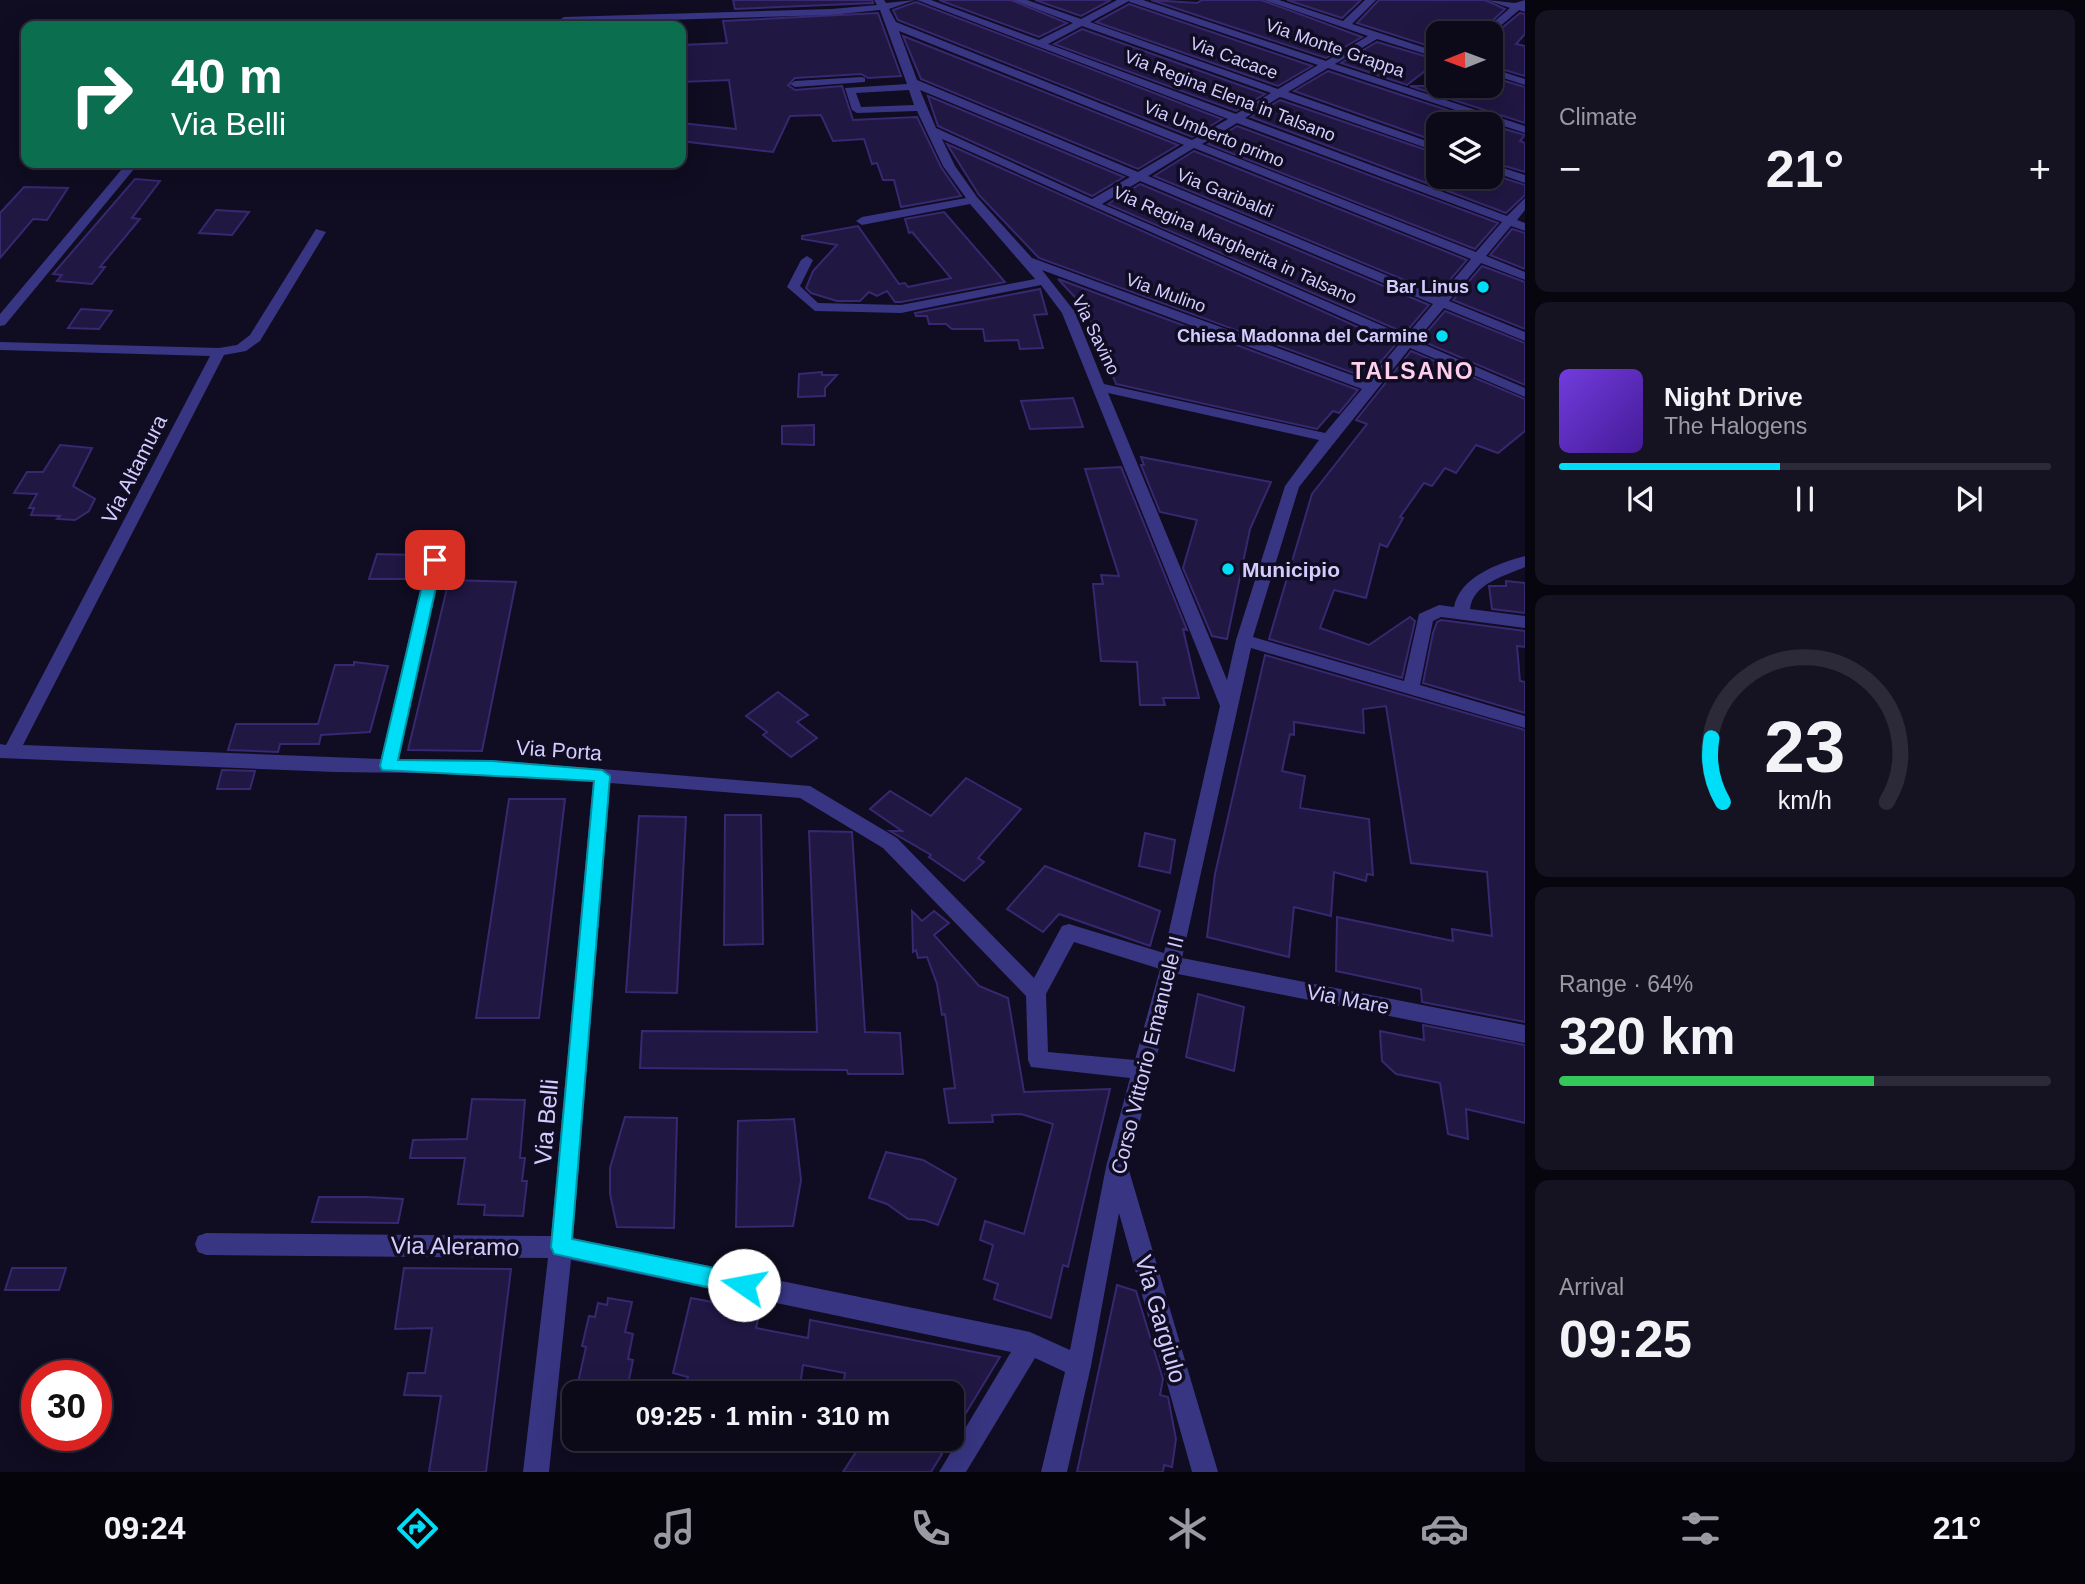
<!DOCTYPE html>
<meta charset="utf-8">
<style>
:root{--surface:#0c0919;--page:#151222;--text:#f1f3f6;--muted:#9a9aa2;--line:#2c2a38;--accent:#00ddf7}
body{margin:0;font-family:Helvetica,sans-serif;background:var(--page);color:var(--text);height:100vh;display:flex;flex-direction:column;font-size:26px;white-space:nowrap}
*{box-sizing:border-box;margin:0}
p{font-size:23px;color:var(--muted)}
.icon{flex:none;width:38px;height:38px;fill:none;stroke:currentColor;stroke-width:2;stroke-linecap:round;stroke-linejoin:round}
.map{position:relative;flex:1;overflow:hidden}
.panel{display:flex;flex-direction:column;gap:10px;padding:10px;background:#07050e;width:560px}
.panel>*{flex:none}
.banner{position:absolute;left:21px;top:21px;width:665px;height:147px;border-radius:14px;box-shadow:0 7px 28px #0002,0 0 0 2px var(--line);background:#0b6e4f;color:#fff;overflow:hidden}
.needle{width:46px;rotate:269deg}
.buttons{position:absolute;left:1426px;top:21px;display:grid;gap:14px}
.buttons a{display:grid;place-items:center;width:77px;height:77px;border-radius:14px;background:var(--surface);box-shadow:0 7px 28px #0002,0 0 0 2px var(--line);font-size:35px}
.speed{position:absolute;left:21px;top:1360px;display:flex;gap:14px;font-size:35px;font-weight:700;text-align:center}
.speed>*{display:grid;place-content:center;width:91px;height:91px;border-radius:50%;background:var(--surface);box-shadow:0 7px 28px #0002,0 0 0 2px var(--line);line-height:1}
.speed .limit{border:10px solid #d22;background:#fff;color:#111}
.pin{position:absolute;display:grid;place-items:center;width:60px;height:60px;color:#fff;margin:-30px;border-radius:14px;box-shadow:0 4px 10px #0006}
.me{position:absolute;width:77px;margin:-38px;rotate:282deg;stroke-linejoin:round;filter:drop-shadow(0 0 5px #0008)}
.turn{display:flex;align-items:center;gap:24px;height:147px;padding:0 35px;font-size:32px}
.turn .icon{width:91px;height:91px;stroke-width:2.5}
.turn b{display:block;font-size:49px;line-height:60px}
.big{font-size:52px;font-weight:700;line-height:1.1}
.panel .tile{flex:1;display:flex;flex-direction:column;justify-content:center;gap:10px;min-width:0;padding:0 24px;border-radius:14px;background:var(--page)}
.panel .dial{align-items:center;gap:0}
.dial svg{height:182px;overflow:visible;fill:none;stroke:var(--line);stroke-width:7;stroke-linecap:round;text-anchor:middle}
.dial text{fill:var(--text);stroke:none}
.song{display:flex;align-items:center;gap:21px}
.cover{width:84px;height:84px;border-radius:10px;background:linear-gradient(135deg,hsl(260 70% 55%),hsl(260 70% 35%))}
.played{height:7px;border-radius:4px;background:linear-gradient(90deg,var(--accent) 45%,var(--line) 45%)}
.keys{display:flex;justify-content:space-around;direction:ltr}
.heat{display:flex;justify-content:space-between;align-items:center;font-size:38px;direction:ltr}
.charge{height:10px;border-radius:5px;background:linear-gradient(90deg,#34c759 64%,var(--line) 0)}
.trip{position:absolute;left:562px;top:1381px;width:402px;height:70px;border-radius:14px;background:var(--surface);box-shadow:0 7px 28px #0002,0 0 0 2px var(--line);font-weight:700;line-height:70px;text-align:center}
.tabs{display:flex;height:112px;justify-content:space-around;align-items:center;background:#05040a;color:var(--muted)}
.tabs .icon{width:49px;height:49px}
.tabs .on{color:var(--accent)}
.tabs b{font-size:32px;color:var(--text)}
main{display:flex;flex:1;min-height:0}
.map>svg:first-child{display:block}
.building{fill:#201743;stroke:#372870;stroke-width:2}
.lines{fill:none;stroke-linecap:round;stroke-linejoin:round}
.minor{fill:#383582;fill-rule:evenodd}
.route{fill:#00ddf7;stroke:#0090a1;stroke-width:2}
.poi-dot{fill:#00ddf7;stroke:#100c21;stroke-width:2.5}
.labels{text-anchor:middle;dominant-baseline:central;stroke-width:7;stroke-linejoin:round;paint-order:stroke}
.far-street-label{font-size:18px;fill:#d2ccff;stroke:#100c21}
.far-poi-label{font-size:18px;font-weight:bold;fill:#d2ccff;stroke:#100c21;text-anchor:end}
.street-label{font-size:21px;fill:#d2ccff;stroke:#100c21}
.poi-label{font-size:21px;font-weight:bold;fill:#d2ccff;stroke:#100c21;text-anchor:start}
.far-district-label{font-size:23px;font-weight:bold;letter-spacing:2px;fill:#ffceed;stroke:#100c21}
.near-street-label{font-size:24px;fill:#d2ccff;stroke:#100c21}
</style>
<main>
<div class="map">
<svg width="1525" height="1472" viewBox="0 0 1525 1472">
<rect width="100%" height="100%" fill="#100c21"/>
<g class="building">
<polygon points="733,0 872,0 873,3 735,9"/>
<polygon points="939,0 1011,0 1067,23 1039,37"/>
<polygon points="1035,0 1111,0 1081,16"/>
<polygon points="1151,0 1197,3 1202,0 1261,0 1362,37 1326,58"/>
<polygon points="1287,0 1361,0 1342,18"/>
<polygon points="1379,0 1485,0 1505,9 1479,33 1438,33 1438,49 1357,23"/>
<polygon points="916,2 1222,119 1192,137 898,20 893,10"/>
<polygon points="1129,4 1312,66 1278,86 1096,22"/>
<polygon points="878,13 901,76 868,78 861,74 795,78 788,85 795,90 842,86 853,120 917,117 941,167 961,196 901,207 894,180 883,180 877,163 872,164 864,139 833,141 821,115 790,116 773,152 681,141 682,123 736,129 729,80 681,82 681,45 727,43 723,21"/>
<polygon points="1520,13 1525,14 1525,34 1516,44 1525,46 1525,76 1491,66 1491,37"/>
<polygon points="1082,29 1265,94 1236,111 1054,44"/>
<polygon points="903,36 1178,145 1138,169 921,79"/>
<polygon points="1377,42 1438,60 1438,61 1407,85 1341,63"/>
<polygon points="1328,71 1490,124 1438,124 1438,142 1294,91"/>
<polygon points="1491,77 1525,87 1525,123 1410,86 1491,86"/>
<polygon points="928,96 1124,177 1092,196 938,126"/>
<polygon points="1280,100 1438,154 1438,177 1491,177 1491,174 1525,185 1525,195 1506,213 1251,117"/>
<polygon points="1491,125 1525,135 1520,141 1525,143 1525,172 1491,162"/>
<polygon points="1237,126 1498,223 1475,249 1208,144"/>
<polygon points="947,144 1396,344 1367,378 1039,258 979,195"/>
<polygon points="1194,151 1467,260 1438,294 1154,176"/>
<polygon points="135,179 160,181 132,218 140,219 100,267 105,267 92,284 57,281 62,275 53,274"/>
<polygon points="1140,184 1429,305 1405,333 1108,204"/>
<polygon points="24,187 68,188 47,220 33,219 0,258 0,213"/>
<polygon points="216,210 249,212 232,235 199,233"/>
<polygon points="944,212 1005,282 901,302 895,302 887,291 877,296 869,292 860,301 837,301 811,293 806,288 813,271 837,245 802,239 802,236 858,226 899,284 905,283 908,287 951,278 912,232 909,233 905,219"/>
<polygon points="1512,229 1525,233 1525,269 1490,255"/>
<polygon points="1482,266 1525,282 1525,329 1453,300"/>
<polygon points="1058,279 1358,390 1339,413 1333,411 1317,429 1116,384 1086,309"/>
<polygon points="1040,289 1047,314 1034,315 1043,348 1020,349 1018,340 985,341 983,329 952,329 946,324 929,324 927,316 916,316 915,313"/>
<polygon points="81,309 112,311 99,329 68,328"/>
<polygon points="1445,311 1525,343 1525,385 1420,340"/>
<polygon points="1411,351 1525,399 1525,431 1498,453 1476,445 1456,473 1445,468 1432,486 1424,483 1400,517 1403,518 1387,547 1380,544 1366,598 1334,590 1320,628 1369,645 1410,617 1415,621 1402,678 1269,639 1312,494 1367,424 1356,420"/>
<polygon points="822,372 822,375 837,375 825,388 825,396 798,397 799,374"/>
<polygon points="1073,398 1083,427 1030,429 1021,401"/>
<polygon points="814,425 814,445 782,444 782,426"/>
<polygon points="60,445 92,448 73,486 95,499 89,511 75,520 57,519 60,516 31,515 34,508 29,508 37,494 14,493 27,472 43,472"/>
<polygon points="1141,457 1271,482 1250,529 1227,639 1212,636 1183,568 1197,520 1160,512 1141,465 1144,465"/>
<polygon points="1121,467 1187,630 1183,629 1199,698 1163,698 1165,705 1140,705 1137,662 1101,661 1093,584 1103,584 1101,575 1119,576 1085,469"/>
<polygon points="377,554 415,555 409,579 369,579"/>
<polygon points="449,580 516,582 482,751 408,750"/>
<polygon points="1506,581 1525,583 1525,613 1492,609 1489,586 1506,586"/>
<polygon points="1441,620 1525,631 1525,647 1517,646 1520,681 1525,682 1525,713 1423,683 1433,633 1437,622"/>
<polygon points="1265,655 1525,730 1525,1022 1422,1002 1421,989 1336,971 1337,917 1453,941 1452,929 1492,936 1487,872 1411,863 1386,706 1363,709 1364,733 1294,722 1294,735 1290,734 1282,771 1305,776 1300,808 1369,819 1373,875 1367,874 1366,881 1334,872 1331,916 1294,907 1289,957 1207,937 1215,874"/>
<polygon points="354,662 388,666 370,732 321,735 319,744 280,744 278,752 228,750 236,724 318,724 335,665 354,665"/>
<polygon points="778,692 808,715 797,722 817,738 791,757 763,735 767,732 746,716"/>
<polygon points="222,770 255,771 250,789 217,789"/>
<polygon points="966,778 1021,809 978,858 984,862 964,881 929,857 931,855 890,831 902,831 870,809 890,791 931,816"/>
<polygon points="509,799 565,799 539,1018 476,1018"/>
<polygon points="725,815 761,815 763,944 724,945"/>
<polygon points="639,816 686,817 677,993 626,992"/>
<polygon points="809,831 852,832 865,1032 900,1033 903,1074 848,1074 847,1070 640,1068 642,1031 817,1032"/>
<polygon points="1145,833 1175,840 1170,873 1139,866"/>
<polygon points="1045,866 1160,911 1150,946 1059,914 1043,932 1007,909"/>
<polygon points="912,911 922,921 934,911 949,923 934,935 979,986 1008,998 1024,1092 1110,1089 1068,1267 1063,1265 1051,1318 994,1299 998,1284 984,1279 993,1245 980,1240 985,1221 1024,1234 1053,1124 1021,1114 992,1115 993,1122 949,1123 944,1089 955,1088 945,1014 942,1015 937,984 927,957 918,958 916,950 913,952"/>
<polygon points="1198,994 1244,1007 1234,1071 1186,1057"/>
<polygon points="1423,1025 1525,1045 1525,1123 1466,1109 1468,1139 1448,1134 1440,1083 1396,1074 1382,1061 1380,1031 1424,1040"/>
<polygon points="472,1099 525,1100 520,1158 525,1158 522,1181 527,1181 523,1216 484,1215 485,1205 458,1204 465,1158 410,1158 413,1140 467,1139"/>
<polygon points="625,1117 677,1118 674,1228 617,1227 610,1194 610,1168"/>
<polygon points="794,1119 801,1180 793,1226 736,1227 738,1121"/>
<polygon points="886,1152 923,1160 956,1179 938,1225 924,1220 908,1219 887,1204 869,1198"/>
<polygon points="319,1197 367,1197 403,1199 398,1223 312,1222"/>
<polygon points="12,1268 66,1268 59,1290 5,1290"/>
<polygon points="404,1268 511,1269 486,1472 429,1472 441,1396 404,1395 408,1373 425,1373 432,1328 395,1329"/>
<polygon points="1117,1285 1136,1291 1163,1379 1160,1395 1168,1397 1176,1439 1172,1467 1164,1465 1163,1472 1077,1472"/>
<polygon points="608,1298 632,1302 625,1332 633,1334 628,1359 633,1360 628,1385 620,1384 618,1393 582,1393 583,1388 577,1387 586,1347 582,1346 589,1316 595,1317 598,1303 607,1305"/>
<polygon points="691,1298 760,1311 756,1328 808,1338 810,1320 1000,1357 952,1436 952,1393 842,1393 845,1373 803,1365 799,1393 684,1393 688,1377 673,1373"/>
<polygon points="865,1438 921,1438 942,1454 931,1472 843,1472"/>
</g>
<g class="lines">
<g class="minor">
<path d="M874,0H884L886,3L915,0L889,9L896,22L1192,140L1228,119L917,0H931L1039,40L1073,23L1013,0H1027L1081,19L1117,0H1143L1326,61L1368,36L1264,0H1279L1343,21L1365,0H1376L1352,24L1438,52V58L1377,39L1335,64L1525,126V133L1328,68L1288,92L1438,145V152L1280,97L1245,118L1507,216L1525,198V210L1517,220L1525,223V231L1511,226L1486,256L1525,272V280L1481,263L1449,301L1525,332V341L1444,308L1416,341L1525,388V397L1410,348L1299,487L1253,637L1404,681L1419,614L1439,605L1454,607C1460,577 1498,563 1525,556V567C1505,576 1473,583 1470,609L1525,616V628L1441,617L1433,621L1420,685L1525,716V728L1251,648L1182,958L1525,1025V1043L1178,974L1128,1167L1218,1472H1192L1119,1213L1091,1366L1067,1472H1041L1065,1372L1035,1358L966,1472H939L1011,1352L571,1260L549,1472H523L548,1258L206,1255L198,1252L195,1244L198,1236L206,1233L551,1236L593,782L492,774L334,772L0,758V744L6,745L210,356L0,350V342L219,348L237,345L250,335L316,229L326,232L260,341L246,351L224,355L23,745L381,759L427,560L435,555L443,560L398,759L492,760L810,786L897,838L1034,978L1062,926L1069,924L1164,953L1220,706L1062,313L1041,285L901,313L815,311L787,287L801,260L807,256L813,260L800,286L818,303L901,305L1035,279L970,204L862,225L856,221L862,217L966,198L943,166L917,111L857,113L852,110L845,88L907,84L880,10L831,15L564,23L559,20L564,17L831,9L877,5ZM1129,1L1130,2L1318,65L1278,89L1090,22ZM1082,26L1271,93L1236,114L1048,44ZM899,31L1184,145L1138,172L917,80ZM909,90L914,105L861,107L856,93ZM920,90L1130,177L1092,199L936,128ZM1237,123L1502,222L1476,252L1202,144ZM942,139L1400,343L1368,381L1032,258L977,197L955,166ZM1194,148L1471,259L1439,297L1148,176ZM1140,181L1433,304L1406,336L1102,204ZM1042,270L1362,389L1325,433L1104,384L1075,312ZM1108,393L1319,440L1285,486L1236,640L1227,680ZM610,783L800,798L883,848L1026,996L1028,1060L1031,1067L1130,1078L1106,1167L1070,1350L1030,1332L573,1238ZM1074,942L1160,969L1135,1060L1048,1052L1046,994Z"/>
<polygon points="1487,0 1515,3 1525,0 1525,12 1519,10 1491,34 1481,33 1510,8"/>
<polygon points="1491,68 1525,79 1525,85 1491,74"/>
<polygon points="861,77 865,78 865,82 795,87 790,84 795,81"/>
<polygon points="127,163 139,163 5,325 0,326 0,314"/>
<polygon points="1491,164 1525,175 1525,183 1491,171"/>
</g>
</g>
<polygon class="route" points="435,556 442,560 398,760 492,761 602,770 610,776 572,1239 744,1274 751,1277 754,1285 751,1292 744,1295 554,1254 551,1247 594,781 382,770 380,766 428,560"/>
<g class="poi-dot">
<circle cx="1483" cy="287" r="7"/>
<circle cx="1442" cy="336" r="7"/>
<circle cx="1228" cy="569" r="7"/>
</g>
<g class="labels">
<g class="far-street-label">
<text transform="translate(1335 48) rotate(19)">Via Monte Grappa</text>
<text transform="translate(1234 58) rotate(20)">Via Cacace</text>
<text transform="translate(1230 96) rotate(21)">Via Regina Elena in Talsano</text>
<text transform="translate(1214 134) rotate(22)">Via Umberto primo</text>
<text transform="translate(1225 193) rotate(22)">Via Garibaldi</text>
<text transform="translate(1235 245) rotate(24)">Via Regina Margherita in Talsano</text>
<text transform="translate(1166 293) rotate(20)">Via Mulino</text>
<text transform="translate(1096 335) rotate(64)">Via Savino</text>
</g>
<g class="far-poi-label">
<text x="1469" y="287">Bar Linus</text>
<text x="1428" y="336">Chiesa Madonna del Carmine</text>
</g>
<g class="street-label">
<text transform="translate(134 469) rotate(-63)">Via Altamura</text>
<text transform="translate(559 750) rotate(4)">Via Porta</text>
<text transform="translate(1348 999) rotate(11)">Via Mare</text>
<text transform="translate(1147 1055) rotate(-76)">Corso Vittorio Emanuele II</text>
</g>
<g class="poi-label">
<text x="1242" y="569">Municipio</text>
</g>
<g class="far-district-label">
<text x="1413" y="371">TALSANO</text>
</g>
<g class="near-street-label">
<text transform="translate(546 1122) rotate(-85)">Via Belli</text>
<text transform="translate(455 1246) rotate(1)">Via Aleramo</text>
<text transform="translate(1161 1319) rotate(74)">Via Gargiulo</text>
</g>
</g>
</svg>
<div class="buttons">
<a><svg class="needle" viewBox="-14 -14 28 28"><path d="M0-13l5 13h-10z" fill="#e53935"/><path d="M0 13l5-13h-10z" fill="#9a9aa2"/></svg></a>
<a><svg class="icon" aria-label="layers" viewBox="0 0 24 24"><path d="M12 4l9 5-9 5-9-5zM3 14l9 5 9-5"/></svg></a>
</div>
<div class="speed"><div class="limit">30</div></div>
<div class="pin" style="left:435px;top:560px;background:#d93025"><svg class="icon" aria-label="arrive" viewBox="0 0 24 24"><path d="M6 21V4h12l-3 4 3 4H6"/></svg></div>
<svg class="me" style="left:744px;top:1285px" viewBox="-20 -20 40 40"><circle r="19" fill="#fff"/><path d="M0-13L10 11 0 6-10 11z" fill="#00ddf7"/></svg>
<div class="trip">09:25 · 1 min · 310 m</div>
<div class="banner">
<div class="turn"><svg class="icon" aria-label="right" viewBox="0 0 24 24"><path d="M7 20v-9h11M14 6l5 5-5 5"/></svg><div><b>40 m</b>Via Belli</div></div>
</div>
</div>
<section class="panel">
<div class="tile"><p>Climate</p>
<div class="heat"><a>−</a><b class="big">21°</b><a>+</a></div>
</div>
<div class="tile">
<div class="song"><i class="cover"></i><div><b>Night Drive</b><p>The Halogens</p></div></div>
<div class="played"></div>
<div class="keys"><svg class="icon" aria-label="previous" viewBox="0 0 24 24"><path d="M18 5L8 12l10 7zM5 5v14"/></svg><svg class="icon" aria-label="pause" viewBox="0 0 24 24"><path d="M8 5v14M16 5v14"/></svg><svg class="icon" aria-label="next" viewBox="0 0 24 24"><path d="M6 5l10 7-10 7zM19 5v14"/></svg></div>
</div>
<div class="tile dial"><svg viewBox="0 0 100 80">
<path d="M14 69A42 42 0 1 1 86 69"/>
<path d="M14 69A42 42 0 0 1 9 41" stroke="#00ddf7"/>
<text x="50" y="56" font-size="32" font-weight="700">23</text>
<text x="50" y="72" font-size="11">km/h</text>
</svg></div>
<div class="tile"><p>Range · 64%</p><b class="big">320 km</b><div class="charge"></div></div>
<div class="tile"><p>Arrival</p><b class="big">09:25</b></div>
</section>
</main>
<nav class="tabs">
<b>09:24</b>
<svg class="icon on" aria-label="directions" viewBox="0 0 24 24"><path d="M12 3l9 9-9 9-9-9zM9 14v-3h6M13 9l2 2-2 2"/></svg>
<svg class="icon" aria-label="music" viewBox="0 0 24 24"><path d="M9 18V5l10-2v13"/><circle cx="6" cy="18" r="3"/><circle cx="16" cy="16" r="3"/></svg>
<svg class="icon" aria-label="phone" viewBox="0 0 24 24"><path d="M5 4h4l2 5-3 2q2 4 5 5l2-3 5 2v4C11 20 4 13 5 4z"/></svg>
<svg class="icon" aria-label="climate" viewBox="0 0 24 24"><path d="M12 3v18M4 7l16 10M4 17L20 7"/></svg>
<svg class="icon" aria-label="car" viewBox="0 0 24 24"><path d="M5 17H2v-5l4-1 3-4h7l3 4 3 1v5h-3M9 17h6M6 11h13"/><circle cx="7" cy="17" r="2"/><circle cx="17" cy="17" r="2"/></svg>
<svg class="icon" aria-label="filters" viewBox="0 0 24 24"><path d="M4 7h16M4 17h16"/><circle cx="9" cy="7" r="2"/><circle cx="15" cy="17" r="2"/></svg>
<b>21°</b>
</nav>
